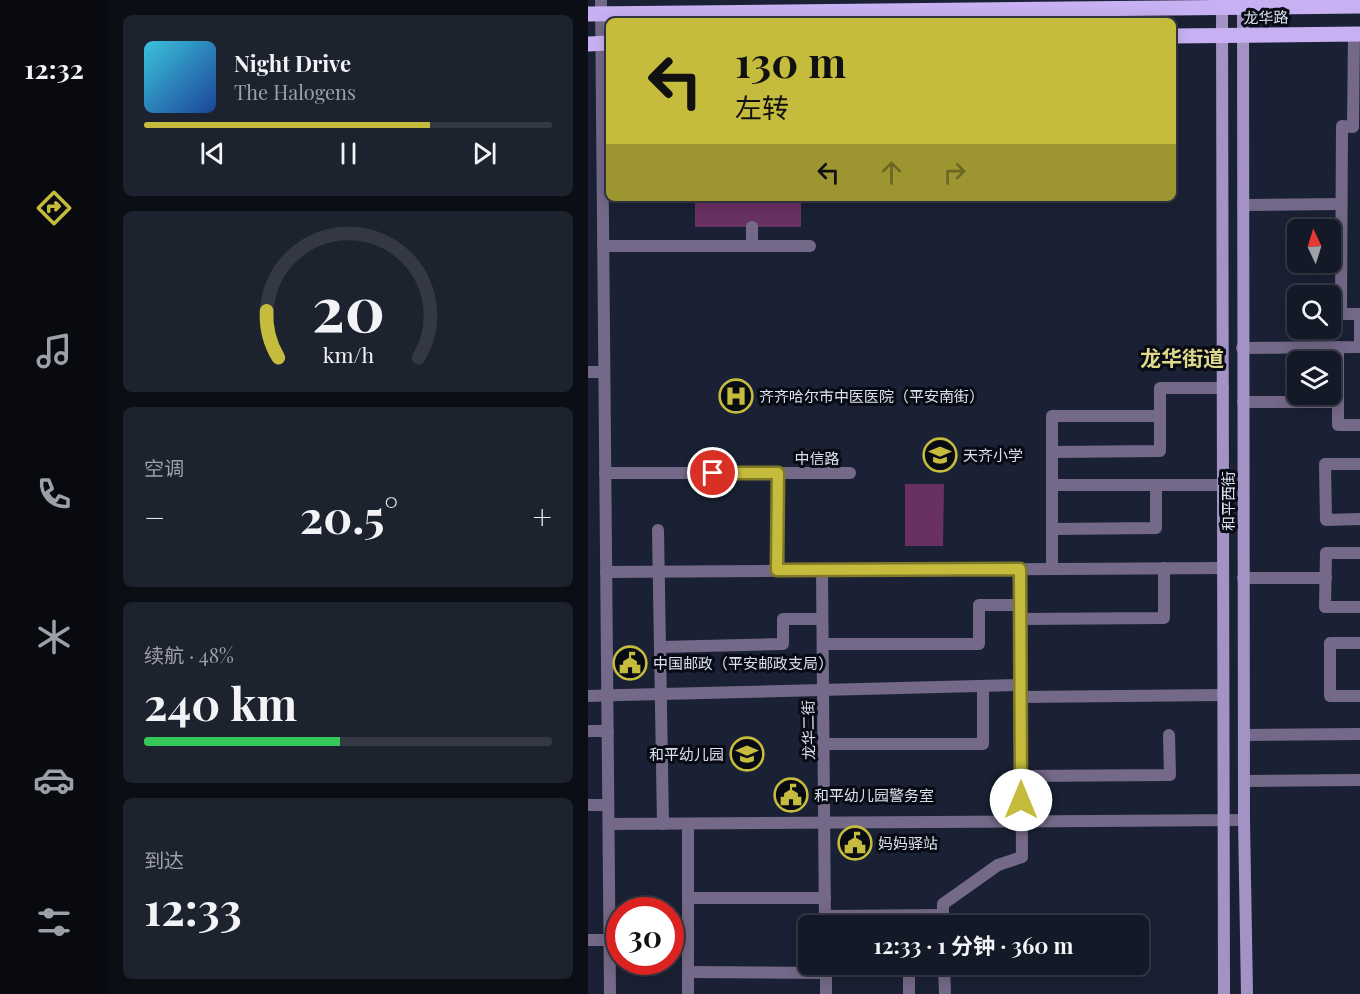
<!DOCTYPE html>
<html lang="zh">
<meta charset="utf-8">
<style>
:root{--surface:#141927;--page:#1d222f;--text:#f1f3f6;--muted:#9da0a7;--line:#333844;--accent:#c5bc3d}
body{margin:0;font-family:"Playfair Display","Noto Sans SC",serif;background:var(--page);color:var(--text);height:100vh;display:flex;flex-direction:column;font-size:22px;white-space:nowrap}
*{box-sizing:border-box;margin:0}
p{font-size:20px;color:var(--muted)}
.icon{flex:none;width:33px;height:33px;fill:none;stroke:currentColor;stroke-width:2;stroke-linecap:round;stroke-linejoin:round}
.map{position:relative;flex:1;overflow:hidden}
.details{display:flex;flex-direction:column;gap:15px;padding:15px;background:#0b0e15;width:480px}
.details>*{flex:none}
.top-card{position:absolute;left:18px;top:18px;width:570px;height:183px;border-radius:9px;box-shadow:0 3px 15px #0003,0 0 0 2px var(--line);background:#c5bc3d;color:#111;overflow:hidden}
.needle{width:39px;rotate:356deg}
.tools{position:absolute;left:699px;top:219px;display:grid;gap:12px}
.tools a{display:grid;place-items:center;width:54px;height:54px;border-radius:9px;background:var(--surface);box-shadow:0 3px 15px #0003,0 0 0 2px var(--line);font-size:30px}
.speed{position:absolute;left:18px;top:897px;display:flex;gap:12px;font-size:30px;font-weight:700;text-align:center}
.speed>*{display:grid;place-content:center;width:78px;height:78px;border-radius:50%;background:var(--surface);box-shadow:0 3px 15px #0003,0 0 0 2px var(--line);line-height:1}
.speed .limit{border:9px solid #d22;background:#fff;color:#111}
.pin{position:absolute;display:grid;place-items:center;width:51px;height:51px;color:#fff;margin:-26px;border:3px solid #fff;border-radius:50%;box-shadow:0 2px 6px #0007}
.me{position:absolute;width:66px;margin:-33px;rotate:0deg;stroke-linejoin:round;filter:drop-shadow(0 0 4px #0008)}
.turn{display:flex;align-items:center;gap:21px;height:126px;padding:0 30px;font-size:27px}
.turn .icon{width:78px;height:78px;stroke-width:2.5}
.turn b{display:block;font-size:42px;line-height:51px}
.lanes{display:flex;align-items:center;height:57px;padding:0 30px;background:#0003;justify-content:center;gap:30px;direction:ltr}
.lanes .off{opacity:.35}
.big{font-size:45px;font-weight:700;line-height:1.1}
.details .tile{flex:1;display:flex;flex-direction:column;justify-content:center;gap:9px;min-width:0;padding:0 21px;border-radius:9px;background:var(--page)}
.details .dial{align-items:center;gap:0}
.dial svg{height:156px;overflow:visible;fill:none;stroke:var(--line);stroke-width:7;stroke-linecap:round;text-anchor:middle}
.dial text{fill:var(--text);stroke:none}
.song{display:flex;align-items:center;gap:18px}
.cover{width:72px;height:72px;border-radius:9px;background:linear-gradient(135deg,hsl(190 70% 55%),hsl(220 70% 35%))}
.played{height:6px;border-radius:3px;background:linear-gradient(90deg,var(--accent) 70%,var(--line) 70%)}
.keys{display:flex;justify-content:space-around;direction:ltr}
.heat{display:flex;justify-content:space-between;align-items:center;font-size:33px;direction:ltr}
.charge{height:9px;border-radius:4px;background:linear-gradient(90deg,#34c759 48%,var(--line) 0)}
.trip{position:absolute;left:210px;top:915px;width:351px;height:60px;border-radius:9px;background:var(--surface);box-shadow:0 3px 15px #0003,0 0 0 2px var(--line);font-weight:700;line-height:60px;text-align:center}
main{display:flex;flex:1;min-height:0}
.dock{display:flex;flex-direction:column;width:108px;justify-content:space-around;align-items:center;background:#080a10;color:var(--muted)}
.dock .icon{width:42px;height:42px}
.dock .selected{color:var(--accent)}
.dock b{font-size:27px;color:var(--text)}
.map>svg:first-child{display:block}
.green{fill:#693062}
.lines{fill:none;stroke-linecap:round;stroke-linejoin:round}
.minor{stroke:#746988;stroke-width:12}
.tertiary{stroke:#746988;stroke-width:12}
.secondary{stroke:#a392c4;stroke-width:12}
.primary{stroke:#c8b1f2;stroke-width:15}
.route-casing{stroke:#807a28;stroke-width:15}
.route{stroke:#c5bc3d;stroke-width:10}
.labels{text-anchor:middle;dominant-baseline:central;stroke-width:6;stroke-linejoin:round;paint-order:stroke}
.street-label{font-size:15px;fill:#dbe0ed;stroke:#080b13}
.poi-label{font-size:15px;fill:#dbe0ed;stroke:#080b13;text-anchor:start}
.district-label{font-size:21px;font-weight:bold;fill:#dfda8b;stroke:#080b13}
</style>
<main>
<nav class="dock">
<b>12:32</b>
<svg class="icon selected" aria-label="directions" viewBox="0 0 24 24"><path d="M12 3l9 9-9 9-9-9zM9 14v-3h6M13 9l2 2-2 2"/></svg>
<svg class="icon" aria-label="music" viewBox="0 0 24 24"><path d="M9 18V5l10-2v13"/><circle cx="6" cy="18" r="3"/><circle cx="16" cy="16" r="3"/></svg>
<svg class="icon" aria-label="phone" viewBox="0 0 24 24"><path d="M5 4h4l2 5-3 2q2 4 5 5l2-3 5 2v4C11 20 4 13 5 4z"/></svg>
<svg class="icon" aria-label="climate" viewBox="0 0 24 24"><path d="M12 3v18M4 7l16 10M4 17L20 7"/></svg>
<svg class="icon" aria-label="car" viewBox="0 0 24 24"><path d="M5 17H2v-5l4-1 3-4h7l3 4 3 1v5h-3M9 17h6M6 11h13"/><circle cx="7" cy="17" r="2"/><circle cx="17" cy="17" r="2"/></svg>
<svg class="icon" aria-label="filters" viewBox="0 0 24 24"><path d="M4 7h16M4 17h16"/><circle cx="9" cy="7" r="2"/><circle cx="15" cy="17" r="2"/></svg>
</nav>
<section class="details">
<div class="tile">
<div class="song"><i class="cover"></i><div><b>Night Drive</b><p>The Halogens</p></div></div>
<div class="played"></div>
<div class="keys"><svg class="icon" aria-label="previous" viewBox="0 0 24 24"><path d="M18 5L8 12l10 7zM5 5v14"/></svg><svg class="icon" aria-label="pause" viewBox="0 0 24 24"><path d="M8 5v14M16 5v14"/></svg><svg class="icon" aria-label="next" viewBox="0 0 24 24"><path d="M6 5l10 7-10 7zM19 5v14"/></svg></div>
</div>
<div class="tile dial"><svg viewBox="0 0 100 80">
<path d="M14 69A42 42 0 1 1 86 69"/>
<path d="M14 69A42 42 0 0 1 8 45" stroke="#c5bc3d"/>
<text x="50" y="56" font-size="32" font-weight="700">20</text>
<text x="50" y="72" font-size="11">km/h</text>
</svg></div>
<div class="tile"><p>空调</p>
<div class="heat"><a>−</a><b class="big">20.5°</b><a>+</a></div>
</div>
<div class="tile"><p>续航 · 48%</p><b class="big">240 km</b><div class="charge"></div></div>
<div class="tile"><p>到达</p><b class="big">12:33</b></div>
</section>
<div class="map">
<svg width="772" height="994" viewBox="0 0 772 994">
<rect width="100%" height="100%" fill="#1a2134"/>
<g class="green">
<rect x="107" y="198" width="106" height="29"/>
<polygon points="317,484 356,484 355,546 317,546"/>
</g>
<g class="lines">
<g class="minor">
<polyline points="655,205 753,204"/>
<polyline points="164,227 164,246"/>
<polyline points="15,246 222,246"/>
<polyline points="750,347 750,402"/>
<polyline points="654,348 772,347 772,314 753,314 754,126 765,127 766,34"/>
<polyline points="0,372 16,372"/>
<polyline points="655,402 750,402 750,425 772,425"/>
<polyline points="464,452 572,451 572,416"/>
<polyline points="772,464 737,464 738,520 772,519"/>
<polyline points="17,473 262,473"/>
<polyline points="464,485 464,416 572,416 572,388 635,388"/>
<polyline points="464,529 568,528 568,485"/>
<polyline points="70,530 75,824"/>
<polyline points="772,553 738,553 737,607 772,607"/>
<polyline points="464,569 464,485 635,485"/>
<polyline points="189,570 190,473"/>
<polyline points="234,570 237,926"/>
<polyline points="18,572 635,568"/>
<polyline points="655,578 738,578"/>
<polyline points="432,619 576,618 576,568"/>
<polyline points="772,643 742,643 742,696 772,696"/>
<polyline points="235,644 391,644 391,605 432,605"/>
<polyline points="72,647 195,644 195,619 234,619"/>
<polyline points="33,695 432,685"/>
<polyline points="432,697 635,695"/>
<polyline points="0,731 20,731"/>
<polyline points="656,735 772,734"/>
<polyline points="236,744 395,744 395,686"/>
<polyline points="433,776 582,775 581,735"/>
<polyline points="656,781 772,780"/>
<polyline points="0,805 20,805"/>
<polyline points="21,824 656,820"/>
<polyline points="100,898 237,898"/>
<polyline points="237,916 355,915"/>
<polyline points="355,926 355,904 410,865 434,857 432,569"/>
<polyline points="0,940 22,940"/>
<polyline points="356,964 357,994"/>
<polyline points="238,966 238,994"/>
<polyline points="100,972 238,973"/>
<polyline points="100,994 100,824"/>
<polyline points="321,994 321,970 356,970"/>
</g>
<g class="tertiary">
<polyline points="13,0 22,994"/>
<polyline points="0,696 33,695"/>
</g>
<g class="secondary">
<polyline points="634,7 636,994"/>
<polyline points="655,7 656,820 659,994"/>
</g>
<g class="primary">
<polyline points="0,14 772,6"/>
<polyline points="585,36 772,34"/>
<polyline points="0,44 21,43"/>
</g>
</g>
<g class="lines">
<g class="route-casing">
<polyline id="route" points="125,473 190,473 189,570 432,569 433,800"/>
</g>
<use href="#route" class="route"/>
</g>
<defs>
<g id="hospital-ring" transform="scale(1.725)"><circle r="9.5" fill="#080b13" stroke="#c5bc3d" stroke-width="1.5"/><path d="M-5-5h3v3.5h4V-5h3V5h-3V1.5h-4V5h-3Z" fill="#c5bc3d"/></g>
<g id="school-ring" transform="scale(1.725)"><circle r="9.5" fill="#080b13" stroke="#c5bc3d" stroke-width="1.5"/><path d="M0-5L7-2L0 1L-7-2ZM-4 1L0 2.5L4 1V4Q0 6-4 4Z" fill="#c5bc3d"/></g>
<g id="civic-ring" transform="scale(1.725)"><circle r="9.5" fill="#080b13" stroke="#c5bc3d" stroke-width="1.5"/><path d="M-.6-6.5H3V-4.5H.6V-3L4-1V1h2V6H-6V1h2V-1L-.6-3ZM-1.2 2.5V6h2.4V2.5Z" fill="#c5bc3d"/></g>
</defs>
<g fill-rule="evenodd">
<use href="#hospital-ring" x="148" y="396"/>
<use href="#school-ring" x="352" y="455"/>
<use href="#civic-ring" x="42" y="663"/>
<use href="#school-ring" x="159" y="754"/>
<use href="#civic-ring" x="203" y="795"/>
<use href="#civic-ring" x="267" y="843"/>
</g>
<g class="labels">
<g class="street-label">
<text transform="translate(678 17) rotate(-1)">龙华路</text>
<text x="229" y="458">中信路</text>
<text transform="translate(640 501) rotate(-90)">和平西街</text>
<text transform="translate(220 730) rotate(-91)">龙华二街</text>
</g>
<g class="poi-label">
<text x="171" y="396">齐齐哈尔市中医医院（平安南街）</text>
<text x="375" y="455">天齐小学</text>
<text x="65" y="663">中国邮政（平安邮政支局）</text>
<text x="136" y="754" text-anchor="end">和平幼儿园</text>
<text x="226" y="795">和平幼儿园警务室</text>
<text x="290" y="843">妈妈驿站</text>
</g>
<g class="district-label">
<text x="594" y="357">龙华街道</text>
</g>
</g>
</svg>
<div class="tools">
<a><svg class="needle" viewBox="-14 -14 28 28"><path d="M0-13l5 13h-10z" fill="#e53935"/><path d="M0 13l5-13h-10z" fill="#9da0a7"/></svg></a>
<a><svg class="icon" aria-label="search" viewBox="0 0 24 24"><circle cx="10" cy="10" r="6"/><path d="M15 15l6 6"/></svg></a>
<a><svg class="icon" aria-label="layers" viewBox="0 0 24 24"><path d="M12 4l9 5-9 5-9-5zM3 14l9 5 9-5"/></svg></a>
</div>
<div class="speed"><div class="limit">30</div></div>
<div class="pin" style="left:125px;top:473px;background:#d93025"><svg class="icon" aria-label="arrive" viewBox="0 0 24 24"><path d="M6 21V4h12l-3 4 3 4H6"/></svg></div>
<svg class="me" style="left:433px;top:800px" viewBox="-20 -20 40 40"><circle r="19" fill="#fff"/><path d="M0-13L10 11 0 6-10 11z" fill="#c5bc3d"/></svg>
<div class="trip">12:33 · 1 分钟 · 360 m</div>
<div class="top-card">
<div class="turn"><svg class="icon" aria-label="left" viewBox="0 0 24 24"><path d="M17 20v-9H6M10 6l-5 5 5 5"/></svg><div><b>130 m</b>左转</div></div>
<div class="lanes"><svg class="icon" aria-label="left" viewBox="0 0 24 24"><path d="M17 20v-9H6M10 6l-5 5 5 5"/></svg><svg class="icon off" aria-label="ahead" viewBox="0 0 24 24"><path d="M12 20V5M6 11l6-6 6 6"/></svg><svg class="icon off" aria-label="right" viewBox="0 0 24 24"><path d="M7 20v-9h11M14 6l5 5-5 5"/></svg></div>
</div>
</div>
</main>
